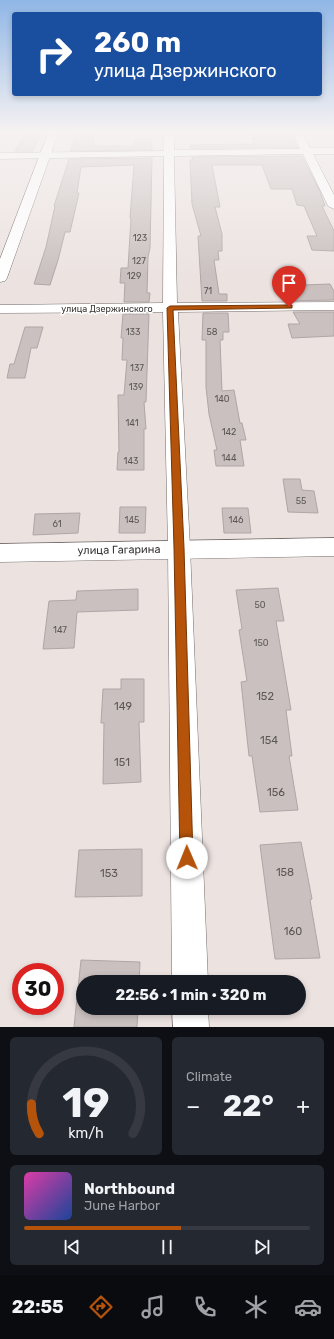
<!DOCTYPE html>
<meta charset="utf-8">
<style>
:root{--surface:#171b24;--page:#242831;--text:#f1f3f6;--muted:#9ea1a6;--line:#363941;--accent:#b45309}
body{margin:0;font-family:Rubik,sans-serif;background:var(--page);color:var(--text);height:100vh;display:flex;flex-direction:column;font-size:15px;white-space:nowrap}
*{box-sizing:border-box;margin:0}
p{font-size:13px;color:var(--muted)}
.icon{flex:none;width:22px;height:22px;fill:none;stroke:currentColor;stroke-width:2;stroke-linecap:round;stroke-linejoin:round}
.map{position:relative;height:1027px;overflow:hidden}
.drawer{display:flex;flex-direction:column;gap:10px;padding:10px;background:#0d0f14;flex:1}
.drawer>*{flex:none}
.top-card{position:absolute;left:12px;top:12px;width:310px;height:84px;border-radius:4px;box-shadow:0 2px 6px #0003;background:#1a4fa0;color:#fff;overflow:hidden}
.speed{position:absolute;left:12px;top:963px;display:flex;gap:8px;font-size:20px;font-weight:700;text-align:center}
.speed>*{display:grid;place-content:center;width:52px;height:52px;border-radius:50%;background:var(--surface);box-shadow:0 2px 6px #0003;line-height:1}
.speed .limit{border:6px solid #d22;background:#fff;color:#111}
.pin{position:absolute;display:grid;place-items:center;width:34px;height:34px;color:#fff;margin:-41px -17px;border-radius:50% 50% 50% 0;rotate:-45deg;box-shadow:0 0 4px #0007}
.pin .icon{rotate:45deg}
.me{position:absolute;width:44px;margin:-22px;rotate:359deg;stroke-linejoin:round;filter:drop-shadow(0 0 3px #0008)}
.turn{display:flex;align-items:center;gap:14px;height:84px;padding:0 16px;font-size:18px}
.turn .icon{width:52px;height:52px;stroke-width:2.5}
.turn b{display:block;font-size:28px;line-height:34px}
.big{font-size:30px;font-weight:700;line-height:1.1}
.drawer .card{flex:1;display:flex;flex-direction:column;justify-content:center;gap:6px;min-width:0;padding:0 14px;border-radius:6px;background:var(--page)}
.drawer .dial{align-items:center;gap:0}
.dial svg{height:104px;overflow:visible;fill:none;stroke:var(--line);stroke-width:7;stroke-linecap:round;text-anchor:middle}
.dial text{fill:var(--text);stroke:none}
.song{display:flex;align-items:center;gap:12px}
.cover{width:48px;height:48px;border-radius:6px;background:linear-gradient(135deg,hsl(320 70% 55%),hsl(220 70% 35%))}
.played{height:4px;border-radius:2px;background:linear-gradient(90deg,var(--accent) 55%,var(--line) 55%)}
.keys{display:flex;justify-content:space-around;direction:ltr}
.heat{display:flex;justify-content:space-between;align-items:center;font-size:22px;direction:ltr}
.drawer .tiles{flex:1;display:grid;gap:10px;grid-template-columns:1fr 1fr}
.card:last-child{grid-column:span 2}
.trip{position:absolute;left:76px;top:975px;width:230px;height:40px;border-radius:20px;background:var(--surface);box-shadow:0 2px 6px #0003;font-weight:700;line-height:40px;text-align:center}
.menu{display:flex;height:64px;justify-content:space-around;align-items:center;background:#090b0e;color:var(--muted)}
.menu .icon{width:28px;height:28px}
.menu .selected{color:var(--accent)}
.menu b{font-size:18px;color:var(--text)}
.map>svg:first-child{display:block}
.building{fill:#c9c0bf;stroke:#afa6a5}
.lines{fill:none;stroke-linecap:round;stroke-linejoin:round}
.minor-casing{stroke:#736b6a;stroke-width:1}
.secondary-casing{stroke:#736b6a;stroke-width:1}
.minor{fill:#fff;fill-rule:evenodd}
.secondary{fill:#fff;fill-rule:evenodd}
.route{fill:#b45309;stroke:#753606}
.labels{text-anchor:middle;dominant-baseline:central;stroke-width:3;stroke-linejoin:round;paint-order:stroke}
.number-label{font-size:9px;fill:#5c5756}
.far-street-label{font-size:9px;fill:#373433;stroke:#fff}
.street-label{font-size:11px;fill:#373433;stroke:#fff}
.near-number-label{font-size:11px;fill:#5c5756}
</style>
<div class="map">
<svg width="334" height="1027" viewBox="0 0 334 1027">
<rect width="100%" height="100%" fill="#ece3e1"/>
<g class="building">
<polygon points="76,131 95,131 93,146 135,146 135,138 151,138 152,150 71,151"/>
<polygon points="250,131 290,131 298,148 191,148 190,145 254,144"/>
<polygon points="24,135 40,135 33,151 15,151"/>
<polygon points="302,156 320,192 325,206 322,206 334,231 334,251 312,250 307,236 317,236 304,206 297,205 292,189 271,189 262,165 212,165 220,207 215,207 222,234 222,251 218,251 219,260 214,260 219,294 227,294 227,301 202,301 198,236 201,236 192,204 190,160 193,160 192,157"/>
<polygon points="152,158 150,248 148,257 147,293 150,293 149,302 124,302 125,283 120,283 121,268 128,268 131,218 130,218 134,165 81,167 77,193 79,193 70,232 65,232 58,260 50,285 34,284 46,247 55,206 54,206 69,159"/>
<polygon points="330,284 334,291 334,300 286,301 279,289 304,287 303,285"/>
<polygon points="293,312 334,312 334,336 292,338 288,324 300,324"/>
<polygon points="203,313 228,313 229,332 223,332 223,340 220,340 222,391 234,390 240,423 242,423 246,440 240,440 244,466 216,466 214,450 217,450 209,414 206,387 206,340 202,340"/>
<polygon points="123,314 149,314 146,402 144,402 146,429 144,429 144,470 117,470 118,452 119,452 118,395 124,395 127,360 122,360 123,338 121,338"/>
<polygon points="25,327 43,327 37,348 31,348 25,378 7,378 10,364 14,364"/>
<polygon points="283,479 300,479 302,490 314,491 318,513 288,512"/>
<polygon points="120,507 146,507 145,533 119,533"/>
<polygon points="222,508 248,508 251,533 224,533"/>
<polygon points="80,513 78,533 33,535 35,514"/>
<polygon points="278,588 284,621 276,621 291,710 286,710 292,756 289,756 298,810 260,812 252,756 249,756 241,682 247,681 239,630 242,629 236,590"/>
<polygon points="138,589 138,610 77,612 74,648 43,649 49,601 76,600 77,591"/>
<polygon points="121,679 144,679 144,722 139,722 141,782 103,784 104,723 101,723 103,689 121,689"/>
<polygon points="301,842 312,899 310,900 320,958 275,959 260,845"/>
<polygon points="142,849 142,896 75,897 79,850"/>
<polygon points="81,960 140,962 139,982 83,982 83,1008 138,1008 137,1027 74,1027"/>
</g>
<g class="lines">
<g class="minor-casing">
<g id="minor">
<polygon points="164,131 174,131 174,150 300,149 292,131 301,131 310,148 334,148 334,154 313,154 334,195 334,209 328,206 303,154 174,156 177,303 334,302 334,310 178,312 190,548 208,982 172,982 168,548 163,312 0,313 0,305 163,303 164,156 0,159 0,153 164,151"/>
<polygon points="172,1008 208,1008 209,1027 173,1027"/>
</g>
</g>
<g class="secondary-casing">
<g id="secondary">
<polygon points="49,131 59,131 7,278 5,281 0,282 0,259"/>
<polygon points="334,538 334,556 0,562 0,544"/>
</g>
</g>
<use href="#minor" class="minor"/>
<use href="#secondary" class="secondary"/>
</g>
<linearGradient id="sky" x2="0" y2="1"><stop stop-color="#90b7e6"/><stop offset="0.48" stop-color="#f6f2f2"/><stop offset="1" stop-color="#f6f2f2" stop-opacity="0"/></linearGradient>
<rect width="334" height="275" fill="url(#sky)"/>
<polygon class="route" points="289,305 292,305 292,308 173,310 184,548 193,858 191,863 187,865 182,863 180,858 174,548 167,308 170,306"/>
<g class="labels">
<g class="number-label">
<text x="140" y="238">123</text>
<text x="139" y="261">127</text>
<text x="134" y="276">129</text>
<text x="208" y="291">71</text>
<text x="133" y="332">133</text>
<text x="212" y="332">58</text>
<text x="137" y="368">137</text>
<text x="136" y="387">139</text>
<text x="222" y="399">140</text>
<text x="132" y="423">141</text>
<text x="229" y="432">142</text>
<text x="229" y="458">144</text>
<text x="131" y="461">143</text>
<text x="301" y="501">55</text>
<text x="132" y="520">145</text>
<text x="236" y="520">146</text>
<text x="57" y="524">61</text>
<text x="260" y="605">50</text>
<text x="60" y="630">147</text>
<text x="261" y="643">150</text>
</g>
<g class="far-street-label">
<text x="107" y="309">улица Дзержинского</text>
</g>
<g class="street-label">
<text transform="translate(119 550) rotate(-1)">улица Гагарина</text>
</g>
<g class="near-number-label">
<text x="265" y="696">152</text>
<text x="123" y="706">149</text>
<text x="269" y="740">154</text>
<text x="122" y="762">151</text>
<text x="276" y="792">156</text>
<text x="285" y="872">158</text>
<text x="109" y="873">153</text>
<text x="293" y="931">160</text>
</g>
</g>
</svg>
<div class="speed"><div class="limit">30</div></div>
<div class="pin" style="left:289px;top:307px;background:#d93025"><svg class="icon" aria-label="arrive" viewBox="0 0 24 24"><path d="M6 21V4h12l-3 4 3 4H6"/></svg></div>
<svg class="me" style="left:187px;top:858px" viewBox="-20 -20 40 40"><circle r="19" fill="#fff"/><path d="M0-13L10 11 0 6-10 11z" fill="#b45309"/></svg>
<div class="trip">22:56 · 1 min · 320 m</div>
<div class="top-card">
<div class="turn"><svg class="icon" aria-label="right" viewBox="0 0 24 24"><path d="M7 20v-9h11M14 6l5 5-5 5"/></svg><div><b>260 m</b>улица Дзержинского</div></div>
</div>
</div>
<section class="drawer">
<div class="tiles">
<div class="card dial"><svg viewBox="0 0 100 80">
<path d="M14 69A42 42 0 1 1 86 69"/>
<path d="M14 69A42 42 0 0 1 8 46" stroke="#b45309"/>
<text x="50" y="56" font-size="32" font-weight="700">19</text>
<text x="50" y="72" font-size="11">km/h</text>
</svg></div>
<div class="card"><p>Climate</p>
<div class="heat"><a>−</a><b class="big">22°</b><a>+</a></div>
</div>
<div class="card">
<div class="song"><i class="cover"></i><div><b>Northbound</b><p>June Harbor</p></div></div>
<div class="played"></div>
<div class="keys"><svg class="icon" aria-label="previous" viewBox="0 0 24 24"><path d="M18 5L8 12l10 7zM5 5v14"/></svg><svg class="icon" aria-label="pause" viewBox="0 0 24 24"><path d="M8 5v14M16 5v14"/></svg><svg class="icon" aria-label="next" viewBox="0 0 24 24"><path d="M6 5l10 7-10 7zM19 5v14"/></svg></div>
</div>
</div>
</section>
<nav class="menu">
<b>22:55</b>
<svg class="icon selected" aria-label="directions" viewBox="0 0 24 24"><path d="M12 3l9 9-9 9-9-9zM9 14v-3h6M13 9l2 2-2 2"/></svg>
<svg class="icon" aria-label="music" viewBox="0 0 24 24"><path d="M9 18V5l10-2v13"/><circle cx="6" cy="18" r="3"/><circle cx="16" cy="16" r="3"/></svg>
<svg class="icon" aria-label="phone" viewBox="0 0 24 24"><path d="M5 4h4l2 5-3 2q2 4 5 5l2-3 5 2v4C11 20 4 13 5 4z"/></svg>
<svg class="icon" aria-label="climate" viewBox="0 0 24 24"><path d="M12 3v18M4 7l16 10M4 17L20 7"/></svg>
<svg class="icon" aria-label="car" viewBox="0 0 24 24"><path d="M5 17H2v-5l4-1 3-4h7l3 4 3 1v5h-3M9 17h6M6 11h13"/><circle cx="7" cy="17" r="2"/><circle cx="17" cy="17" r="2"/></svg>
</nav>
